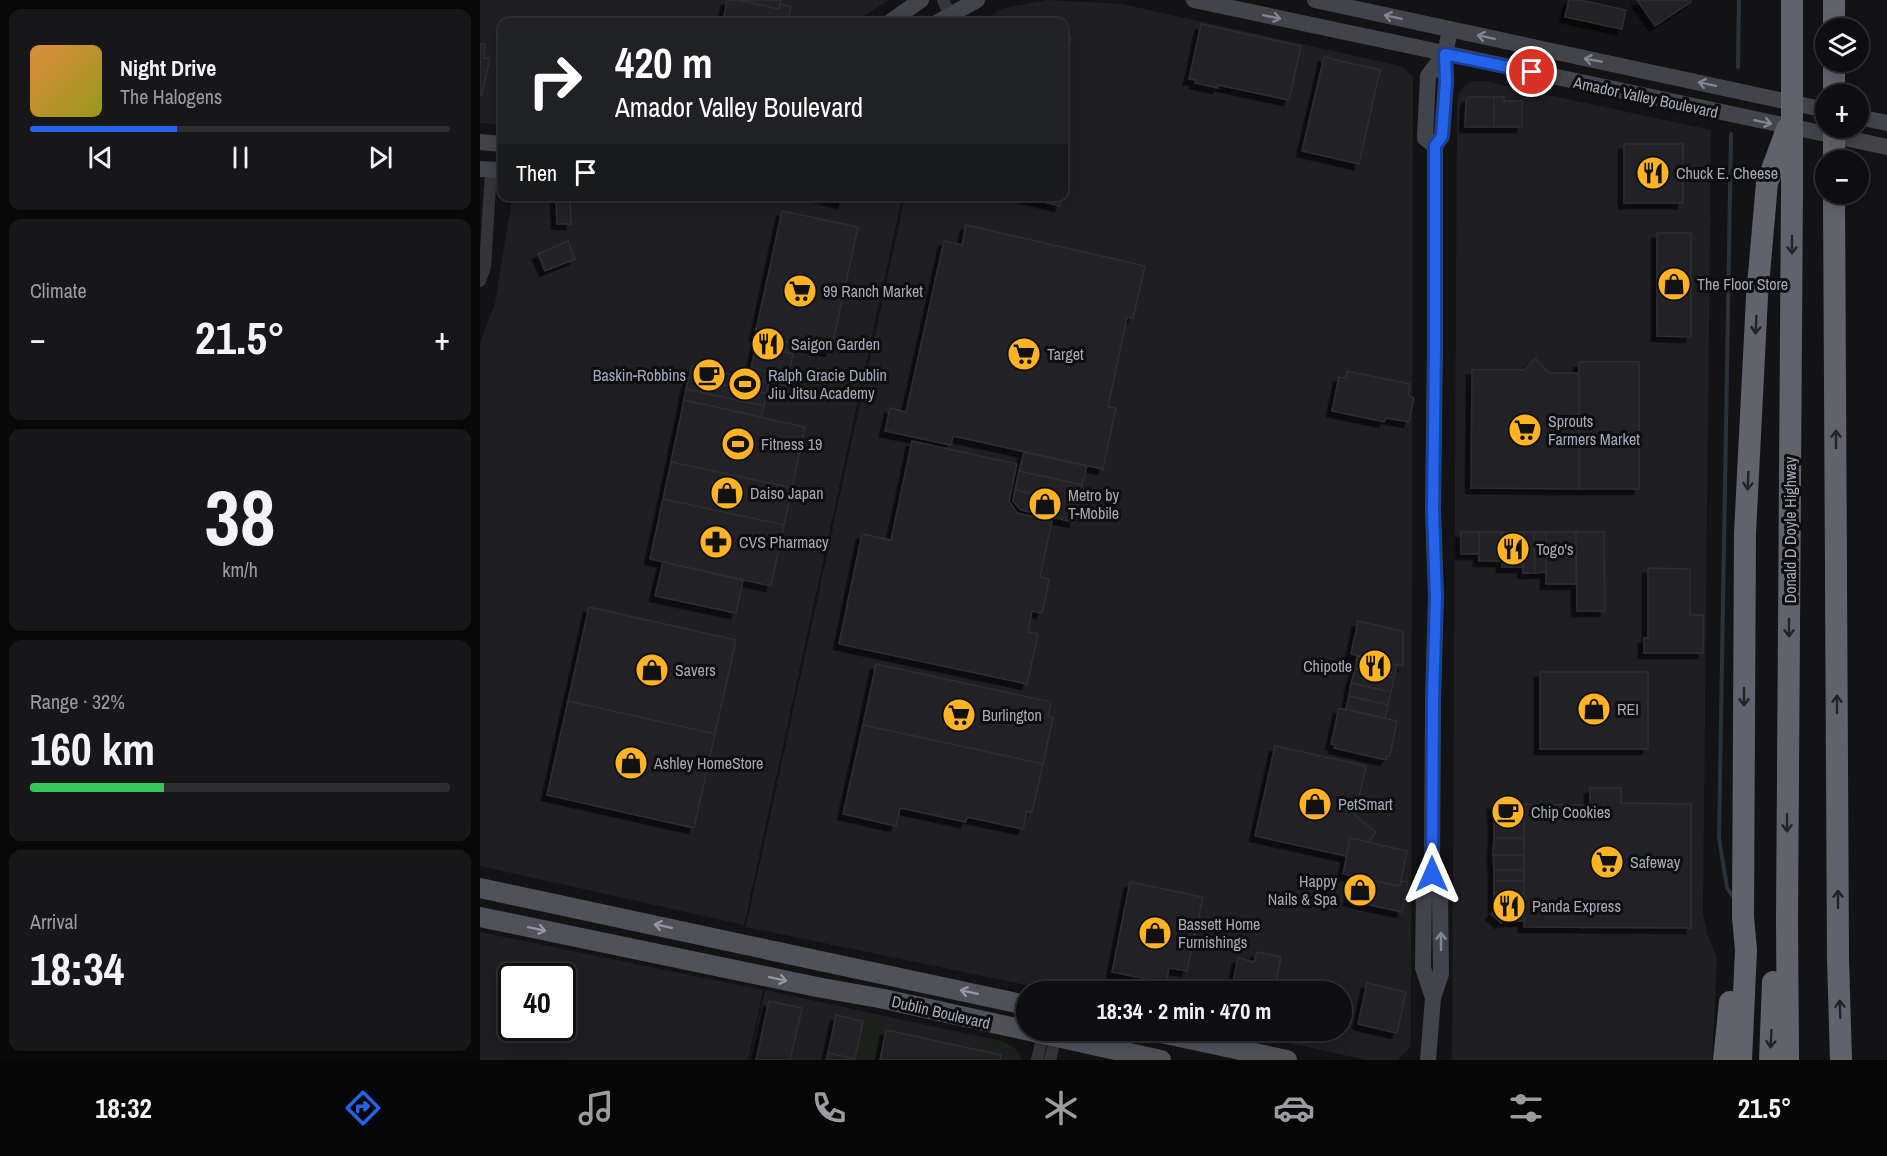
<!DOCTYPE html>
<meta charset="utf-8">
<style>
:root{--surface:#0e0e10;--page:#171719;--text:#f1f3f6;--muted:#9b9c9f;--line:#2e2e30;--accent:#2563eb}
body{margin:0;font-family:"Archivo Narrow",sans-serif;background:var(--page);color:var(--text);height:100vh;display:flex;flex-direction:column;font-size:22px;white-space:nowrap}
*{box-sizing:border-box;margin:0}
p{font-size:20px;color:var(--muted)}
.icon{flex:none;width:33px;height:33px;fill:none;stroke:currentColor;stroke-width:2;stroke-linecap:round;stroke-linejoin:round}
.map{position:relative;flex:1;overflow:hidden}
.side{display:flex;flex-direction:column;gap:9px;padding:9px;background:#080809;width:480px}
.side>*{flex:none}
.guide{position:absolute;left:18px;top:18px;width:570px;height:183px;border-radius:12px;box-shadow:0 3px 15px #0003,0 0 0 2px var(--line);background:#202124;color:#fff;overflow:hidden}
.buttons{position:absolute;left:1335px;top:18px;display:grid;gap:12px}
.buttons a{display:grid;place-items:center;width:54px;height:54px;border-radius:50%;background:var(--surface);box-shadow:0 3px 15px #0003,0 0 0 2px var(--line);font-size:30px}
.speed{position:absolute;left:18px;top:963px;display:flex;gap:12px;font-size:30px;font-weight:700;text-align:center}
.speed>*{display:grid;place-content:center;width:78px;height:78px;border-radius:50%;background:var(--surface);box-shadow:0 3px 15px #0003,0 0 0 2px var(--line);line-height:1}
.speed .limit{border:3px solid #111;border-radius:9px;background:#fff;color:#111}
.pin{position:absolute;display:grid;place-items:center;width:51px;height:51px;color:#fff;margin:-26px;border:3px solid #fff;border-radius:50%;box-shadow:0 2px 6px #0007}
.me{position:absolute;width:66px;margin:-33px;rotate:0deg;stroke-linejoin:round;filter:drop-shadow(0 0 4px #0008)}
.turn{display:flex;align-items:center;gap:21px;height:126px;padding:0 18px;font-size:27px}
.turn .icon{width:78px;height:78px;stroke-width:2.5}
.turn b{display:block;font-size:42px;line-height:51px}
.then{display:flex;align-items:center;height:57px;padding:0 18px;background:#0003;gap:12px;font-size:22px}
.big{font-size:45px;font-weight:800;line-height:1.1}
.side .card{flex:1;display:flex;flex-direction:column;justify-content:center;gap:9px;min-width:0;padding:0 21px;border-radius:12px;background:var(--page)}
.side .dial{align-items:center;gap:0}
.dial b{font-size:78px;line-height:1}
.song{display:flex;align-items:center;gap:18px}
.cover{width:72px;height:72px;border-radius:9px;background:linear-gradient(135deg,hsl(30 70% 55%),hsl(60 70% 35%))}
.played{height:6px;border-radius:3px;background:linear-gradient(90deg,var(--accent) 35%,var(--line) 35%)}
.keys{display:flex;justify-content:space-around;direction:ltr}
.heat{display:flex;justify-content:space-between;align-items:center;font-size:33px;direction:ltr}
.charge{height:9px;border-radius:4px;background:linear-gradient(90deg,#34c759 32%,var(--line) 0)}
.trip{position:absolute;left:536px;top:981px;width:336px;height:60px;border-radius:30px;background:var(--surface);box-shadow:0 3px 15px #0003,0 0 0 2px var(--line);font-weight:800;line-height:60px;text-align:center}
.dock{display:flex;height:96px;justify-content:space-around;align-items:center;background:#060606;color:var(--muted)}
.dock .icon{width:42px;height:42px}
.dock .current{color:var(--accent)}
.dock b{font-size:27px;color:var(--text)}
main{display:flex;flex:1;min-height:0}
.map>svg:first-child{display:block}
.built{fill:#1f1f22;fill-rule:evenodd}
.grass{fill:#19211a}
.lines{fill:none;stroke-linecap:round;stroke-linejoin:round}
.stream{stroke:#29323a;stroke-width:4}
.building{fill:#232327;stroke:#2d2d32;stroke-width:1.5;filter:url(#shadow)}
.street{stroke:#34353b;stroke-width:12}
.secondary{stroke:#42444b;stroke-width:16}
.primary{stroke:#50525a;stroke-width:20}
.highway{stroke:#60636c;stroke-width:22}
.highway-bridge{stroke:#60636c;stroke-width:22}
.oneway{stroke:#828691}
.oneway2{stroke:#222327}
.oneway3{stroke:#9398a4}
.route-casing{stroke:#184099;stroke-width:15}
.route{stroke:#2563eb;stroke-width:10}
.labels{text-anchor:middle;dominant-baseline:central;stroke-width:6;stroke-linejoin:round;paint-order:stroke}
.street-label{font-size:16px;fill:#a4aab7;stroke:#0e0e10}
.poi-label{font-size:16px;fill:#a4aab7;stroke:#0e0e10;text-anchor:start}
</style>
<main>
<section class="side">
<div class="card">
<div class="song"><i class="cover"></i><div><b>Night Drive</b><p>The Halogens</p></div></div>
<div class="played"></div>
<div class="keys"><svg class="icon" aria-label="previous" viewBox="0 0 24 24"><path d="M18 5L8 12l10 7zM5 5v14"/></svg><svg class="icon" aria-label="pause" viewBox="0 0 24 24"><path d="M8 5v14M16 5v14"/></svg><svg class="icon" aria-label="next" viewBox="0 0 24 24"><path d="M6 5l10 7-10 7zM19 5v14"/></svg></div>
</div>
<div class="card"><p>Climate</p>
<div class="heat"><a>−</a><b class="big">21.5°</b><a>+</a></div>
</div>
<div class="card dial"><b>38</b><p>km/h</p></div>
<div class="card"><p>Range · 32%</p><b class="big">160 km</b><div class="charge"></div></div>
<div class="card"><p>Arrival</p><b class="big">18:34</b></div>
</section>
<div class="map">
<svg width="1407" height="1060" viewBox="0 0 1407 1060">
<defs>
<filter id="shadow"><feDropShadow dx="-5.5" dy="5.5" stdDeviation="0" flood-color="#0009"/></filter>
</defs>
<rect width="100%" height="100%" fill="#131315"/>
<g class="built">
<polygon points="0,0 409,0 375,22 22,22 22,125 0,123"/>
<polygon points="568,0 642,4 921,66 933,76 931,1038 931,1046 918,1060 887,1060 753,1031 861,1030 861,992 575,991 266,927 425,197 584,196 584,22 499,22 524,8"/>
<polygon points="993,81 1004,81 1231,130 1223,913 1228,936 1237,958 1232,1060 974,1060 972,1058 977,103 979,93 985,85"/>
<polygon points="35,197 422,197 264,925 0,866 0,343 15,303 32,198"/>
<path d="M0,932L283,990L268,1060H0ZM82,976V1028H32V976Z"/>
<polygon points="285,990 525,1042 536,1051 540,1060 270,1060"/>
</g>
<g class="grass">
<polygon points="387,1016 403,1020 394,1060 376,1060"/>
<path d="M503,1039C520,1042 536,1042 542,1060H520L522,1052L502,1048Z"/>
</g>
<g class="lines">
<g class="stream">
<polyline points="1258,67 1259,0"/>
<polyline points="1251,134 1239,838 1247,888 1254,898"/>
</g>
</g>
<g class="building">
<polygon points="247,0 259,0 299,9 300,4 311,7 308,22 243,22"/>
<polygon points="259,0 301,0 299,9"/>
<polygon points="1089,0 1100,0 1146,10 1142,29 1085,17"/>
<polygon points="1157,0 1210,0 1211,2 1175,26"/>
<polygon points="721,24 821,46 809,100 738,85 738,88 715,83 716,80 709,79"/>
<polygon points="584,35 591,37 584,70"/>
<polygon points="0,44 5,44 4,58 10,58 2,95 0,95"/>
<polygon points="844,57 900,70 879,164 822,151"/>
<polygon points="989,97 1014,97 1014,127 985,127 986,101"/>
<polygon points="1014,97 1024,97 1024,101 1042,101 1042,127 1014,127"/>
<rect x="1144" y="144" width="59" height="59"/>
<polygon points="335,196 365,196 363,203"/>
<polygon points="539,196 582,196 580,206"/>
<polygon points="76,197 90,197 91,224 77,224"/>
<polygon points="302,211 378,227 351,351 275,335"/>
<polygon points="486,225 665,266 653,318 647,317 628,407 636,408 623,469 473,436 471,445 405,431 410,408 426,412 464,241 482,245"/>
<polygon points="1177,233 1211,233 1211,337 1177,336"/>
<polygon points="88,241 95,259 65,271 58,254"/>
<polygon points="278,335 315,344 313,354 276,346"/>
<polygon points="276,346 313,354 308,376 271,368"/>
<polygon points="1055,358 1069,373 1099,373 1099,489 991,488 992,370 1044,370"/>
<rect x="1099" y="362" width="60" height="127"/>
<polygon points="212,366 250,374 248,386 209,377"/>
<polygon points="271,368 308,376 306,386 269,378"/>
<polygon points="867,371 930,384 928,396 934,398 929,422 906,418 904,422 852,411 859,377 866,378"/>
<polygon points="250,374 289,383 286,394 248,386"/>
<polygon points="209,377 286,394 284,406 206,389"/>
<polygon points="206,389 284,406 281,417 204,400"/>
<polygon points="204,400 325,427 312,488 191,462"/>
<polygon points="432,441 537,464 529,501 537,513 572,521 560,577 569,579 566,596 562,613 552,611 548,632 558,634 547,684 359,644 382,534 411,540"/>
<polygon points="544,452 607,466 602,485 539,471"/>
<polygon points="191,462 312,488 304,525 183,499"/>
<polygon points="539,471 602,485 598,504 535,490"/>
<polygon points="535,490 598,504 594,522 541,510 533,501"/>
<polygon points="183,499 304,525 291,586 170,559"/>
<rect x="981" y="532" width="18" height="22"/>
<rect x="999" y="532" width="23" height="29"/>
<rect x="1022" y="532" width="21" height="35"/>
<polygon points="1043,532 1054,532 1055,573 1043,573"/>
<polygon points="1054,532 1066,532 1066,572 1055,573"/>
<rect x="1066" y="532" width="30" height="52"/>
<polygon points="1096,532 1124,532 1125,611 1097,611"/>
<polygon points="183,562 263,580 256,613 175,596"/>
<polygon points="1168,568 1210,569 1210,615 1223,615 1223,653 1164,653 1164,638 1168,638"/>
<polygon points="109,607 256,640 235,734 88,701"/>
<polygon points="878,621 923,631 923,666 871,654"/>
<polygon points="877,656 917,665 914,678 875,669"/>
<polygon points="396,664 571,702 568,716 573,718 563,764 383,725"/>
<polygon points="875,669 914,678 911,692 871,683"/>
<rect x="1060" y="672" width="108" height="77"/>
<polygon points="871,683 911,692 908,705 869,696"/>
<polygon points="869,696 908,705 905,718 866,709"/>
<polygon points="88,701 235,734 214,828 67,795"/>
<polygon points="859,708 917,721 910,756 907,756 906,760 854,748 855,745 851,744"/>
<polygon points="383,725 563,764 552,812 547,811 543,829 487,817 486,822 420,808 416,826 363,814"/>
<polygon points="795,746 886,766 875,815 896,832 888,842 870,838 866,856 775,836"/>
<polygon points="1110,788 1141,788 1141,803 1211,804 1211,928 1044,927 1044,804 1110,805"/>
<polygon points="1013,804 1044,804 1044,821 1014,821"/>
<rect x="1014" y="821" width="30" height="17"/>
<polygon points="870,838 927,851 920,886 863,874"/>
<polygon points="1014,838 1044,838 1044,855 1013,855"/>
<polygon points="1013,855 1044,855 1044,870 1014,870"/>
<rect x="1014" y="870" width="30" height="11"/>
<polygon points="874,876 890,880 885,904 869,900"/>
<polygon points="890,880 920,886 921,881 928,882 922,912 885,904"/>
<polygon points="1014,881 1044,881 1044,894 1014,893"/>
<polygon points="650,882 723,897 707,971 689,968 686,983 632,972"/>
<polygon points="1014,893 1044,894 1044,921 1023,921 1021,923 1011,914 1014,912"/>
<polygon points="777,952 801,957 794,992 751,992 758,958 774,962"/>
<polygon points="887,983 926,992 917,1033 878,1024"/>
<polygon points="289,1001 322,1008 310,1060 276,1060"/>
<polygon points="356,1015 383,1021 375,1059 348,1053"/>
<polygon points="406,1030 521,1055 520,1060 400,1060"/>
<polygon points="348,1053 375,1059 374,1060 346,1060"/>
</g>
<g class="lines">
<g class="street">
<polyline points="463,0 470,16"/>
<polyline points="0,281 5,267 11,170"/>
<polyline points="557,1060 564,1030"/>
<polyline points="570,1060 577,1032"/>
</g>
<g class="secondary">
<polyline points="714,0 1407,147"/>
<path d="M835,0C1005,37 1175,73 1346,110"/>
<polyline points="410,22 441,0"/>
<polyline points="458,22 497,0"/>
<polyline points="1378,117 1407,123"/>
<polyline points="0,142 22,144"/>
<polyline points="955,146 945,138 948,76 965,54"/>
<polyline points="0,169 22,170"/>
<polyline points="952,874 944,891 943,968 953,998"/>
<polyline points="948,1060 953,998 961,974 960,896 952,874 953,700 956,597 953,510 955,347 955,146 962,136 966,82 965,54 970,30"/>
</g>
<g class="primary">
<polyline points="0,888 546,1005"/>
<polyline points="0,917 337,987 404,999 681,1060"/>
<polyline points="667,1030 807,1060"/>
</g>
<g class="highway">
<polyline points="1354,28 1354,0"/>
<polyline points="1312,51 1312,0"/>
<polyline points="1354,62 1354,94"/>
<polyline points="1354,194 1358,958 1361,1060"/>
<polyline points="1244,1060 1250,1002"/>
<polyline points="1261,1060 1266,950 1263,917 1265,533 1277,297 1287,183 1294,164"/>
<polyline points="1290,1060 1293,982"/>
<polyline points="1308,1060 1307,921 1312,186"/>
</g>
<g class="highway-bridge">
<polyline points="1312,51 1312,186"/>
<polyline points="1354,128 1354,160"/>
<polyline points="1294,164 1307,129"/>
</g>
</g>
<defs><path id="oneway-shaft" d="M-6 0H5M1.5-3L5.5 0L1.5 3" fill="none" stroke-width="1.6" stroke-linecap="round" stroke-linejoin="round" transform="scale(1.5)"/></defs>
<g class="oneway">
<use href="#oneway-shaft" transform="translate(792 17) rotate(12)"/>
<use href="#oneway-shaft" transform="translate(913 17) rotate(-168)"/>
<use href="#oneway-shaft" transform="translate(1006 37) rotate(-168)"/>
<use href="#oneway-shaft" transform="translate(1113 60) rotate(-170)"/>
<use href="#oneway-shaft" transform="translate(1227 84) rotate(-168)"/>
<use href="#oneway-shaft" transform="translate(1283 122) rotate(12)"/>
<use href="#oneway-shaft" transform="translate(961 941) rotate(-90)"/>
</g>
<g class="oneway2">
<use href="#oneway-shaft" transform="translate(1312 245) rotate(90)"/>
<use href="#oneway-shaft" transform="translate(1276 325) rotate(93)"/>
<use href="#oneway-shaft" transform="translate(1356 439) rotate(-90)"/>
<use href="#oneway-shaft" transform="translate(1268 481) rotate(93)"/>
<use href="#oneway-shaft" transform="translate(1309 628) rotate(90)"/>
<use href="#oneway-shaft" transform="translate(1264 697) rotate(90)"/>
<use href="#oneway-shaft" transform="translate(1357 704) rotate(-90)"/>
<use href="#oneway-shaft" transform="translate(1307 823) rotate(90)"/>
<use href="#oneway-shaft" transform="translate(1358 899) rotate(-90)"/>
<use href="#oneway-shaft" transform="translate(1360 1009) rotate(-92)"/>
<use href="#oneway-shaft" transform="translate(1291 1039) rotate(93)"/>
</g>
<g class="oneway3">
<use href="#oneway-shaft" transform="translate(183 926) rotate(-168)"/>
<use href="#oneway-shaft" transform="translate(57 929) rotate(12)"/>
<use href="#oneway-shaft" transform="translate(298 979) rotate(12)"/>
<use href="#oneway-shaft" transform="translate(489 992) rotate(-168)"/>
</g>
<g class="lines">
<g class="route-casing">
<polyline id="route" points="952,874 953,700 956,597 953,510 955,347 955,146 962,136 966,82 965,54 1052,72"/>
</g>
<use href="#route" class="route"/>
</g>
<defs>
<g id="restaurant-disc" transform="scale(1.725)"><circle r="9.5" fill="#feb323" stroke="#0e0e10"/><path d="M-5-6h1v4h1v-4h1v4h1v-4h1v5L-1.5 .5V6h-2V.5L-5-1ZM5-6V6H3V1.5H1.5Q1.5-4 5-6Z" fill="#111"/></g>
<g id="shop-disc" transform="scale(1.725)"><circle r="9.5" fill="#feb323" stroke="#0e0e10"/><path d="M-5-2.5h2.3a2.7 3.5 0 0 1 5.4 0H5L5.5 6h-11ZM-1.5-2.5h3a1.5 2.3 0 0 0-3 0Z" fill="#111"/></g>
<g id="supermarket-disc" transform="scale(1.725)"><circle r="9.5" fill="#feb323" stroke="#0e0e10"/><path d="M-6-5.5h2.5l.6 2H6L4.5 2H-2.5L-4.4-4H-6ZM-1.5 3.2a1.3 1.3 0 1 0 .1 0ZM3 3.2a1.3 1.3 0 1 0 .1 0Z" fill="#111"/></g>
<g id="cafe-disc" transform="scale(1.725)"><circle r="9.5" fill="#feb323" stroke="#0e0e10"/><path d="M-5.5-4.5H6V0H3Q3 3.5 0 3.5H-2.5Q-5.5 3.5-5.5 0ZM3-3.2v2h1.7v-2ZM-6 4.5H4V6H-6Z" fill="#111"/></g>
<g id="stadium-disc" transform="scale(1.725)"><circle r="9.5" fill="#feb323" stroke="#0e0e10"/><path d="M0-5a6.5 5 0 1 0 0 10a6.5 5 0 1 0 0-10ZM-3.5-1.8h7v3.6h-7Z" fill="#111"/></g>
<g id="pharmacy-disc" transform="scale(1.725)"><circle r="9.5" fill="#feb323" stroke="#0e0e10"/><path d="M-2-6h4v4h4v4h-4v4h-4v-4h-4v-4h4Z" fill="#111"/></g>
</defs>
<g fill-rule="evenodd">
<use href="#restaurant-disc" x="1173" y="173"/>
<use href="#shop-disc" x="1194" y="284"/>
<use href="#supermarket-disc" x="320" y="291"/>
<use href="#restaurant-disc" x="288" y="344"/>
<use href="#supermarket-disc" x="544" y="354"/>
<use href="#cafe-disc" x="229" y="375"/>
<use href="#stadium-disc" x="265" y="384"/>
<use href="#supermarket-disc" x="1045" y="430"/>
<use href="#stadium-disc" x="258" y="444"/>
<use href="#shop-disc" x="247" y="493"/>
<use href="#shop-disc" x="565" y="504"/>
<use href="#pharmacy-disc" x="236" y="542"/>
<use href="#restaurant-disc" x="1033" y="549"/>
<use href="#restaurant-disc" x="895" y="666"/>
<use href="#shop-disc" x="172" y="670"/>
<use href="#shop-disc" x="1114" y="709"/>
<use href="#supermarket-disc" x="479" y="715"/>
<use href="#shop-disc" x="151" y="763"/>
<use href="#shop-disc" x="835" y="804"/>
<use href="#cafe-disc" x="1028" y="812"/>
<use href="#supermarket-disc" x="1127" y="862"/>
<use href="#shop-disc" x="880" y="890"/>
<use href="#restaurant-disc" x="1029" y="906"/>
<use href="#shop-disc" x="675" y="933"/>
</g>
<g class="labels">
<g class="street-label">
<text transform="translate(1166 97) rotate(12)">Amador Valley Boulevard</text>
<text transform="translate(1310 530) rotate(-90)">Donald D Doyle Highway</text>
<text transform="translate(461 1012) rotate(13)">Dublin Boulevard</text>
</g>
<g class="poi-label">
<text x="1196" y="173">Chuck E. Cheese</text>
<text x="1217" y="284">The Floor Store</text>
<text x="343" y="291">99 Ranch Market</text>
<text x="311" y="344">Saigon Garden</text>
<text x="567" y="354">Target</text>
<text x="206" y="375" text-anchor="end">Baskin-Robbins</text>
<text x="288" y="375">Ralph Gracie Dublin<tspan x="288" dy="18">Jiu Jitsu Academy</tspan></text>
<text x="1068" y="421">Sprouts<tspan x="1068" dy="18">Farmers Market</tspan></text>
<text x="281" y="444">Fitness 19</text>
<text x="270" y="493">Daiso Japan</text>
<text x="588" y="495">Metro by<tspan x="588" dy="18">T-Mobile</tspan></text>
<text x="259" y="542">CVS Pharmacy</text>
<text x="1056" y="549">Togo's</text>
<text x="872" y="666" text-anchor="end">Chipotle</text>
<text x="195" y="670">Savers</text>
<text x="1137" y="709">REI</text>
<text x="502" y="715">Burlington</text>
<text x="174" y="763">Ashley HomeStore</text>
<text x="858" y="804">PetSmart</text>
<text x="1051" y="812">Chip Cookies</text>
<text x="1150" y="862">Safeway</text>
<text x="857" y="881" text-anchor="end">Happy<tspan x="857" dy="18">Nails &amp; Spa</tspan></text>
<text x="1052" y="906">Panda Express</text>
<text x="698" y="924">Bassett Home<tspan x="698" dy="18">Furnishings</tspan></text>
</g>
</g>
</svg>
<div class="buttons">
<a><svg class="icon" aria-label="layers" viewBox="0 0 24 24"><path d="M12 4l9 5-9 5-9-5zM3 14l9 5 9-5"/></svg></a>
<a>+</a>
<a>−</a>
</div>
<div class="speed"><div class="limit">40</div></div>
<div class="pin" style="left:1052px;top:72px;background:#d93025"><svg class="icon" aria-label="arrive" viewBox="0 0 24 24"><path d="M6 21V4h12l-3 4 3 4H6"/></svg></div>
<svg class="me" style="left:952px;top:874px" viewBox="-20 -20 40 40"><path d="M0-17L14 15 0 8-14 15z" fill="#2563eb" stroke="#fff" stroke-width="4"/></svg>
<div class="trip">18:34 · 2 min · 470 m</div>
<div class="guide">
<div class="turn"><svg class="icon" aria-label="right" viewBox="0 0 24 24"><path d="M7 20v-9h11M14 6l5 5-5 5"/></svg><div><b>420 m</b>Amador Valley Boulevard</div></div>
<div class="then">Then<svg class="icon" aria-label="arrive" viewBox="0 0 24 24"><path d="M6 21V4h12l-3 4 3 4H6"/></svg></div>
</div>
</div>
</main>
<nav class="dock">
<b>18:32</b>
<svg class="icon current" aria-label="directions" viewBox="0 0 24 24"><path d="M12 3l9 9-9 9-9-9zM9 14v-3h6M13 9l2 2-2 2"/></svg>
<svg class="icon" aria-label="music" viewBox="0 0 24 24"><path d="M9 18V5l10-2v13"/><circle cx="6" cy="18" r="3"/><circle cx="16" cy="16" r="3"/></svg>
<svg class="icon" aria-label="phone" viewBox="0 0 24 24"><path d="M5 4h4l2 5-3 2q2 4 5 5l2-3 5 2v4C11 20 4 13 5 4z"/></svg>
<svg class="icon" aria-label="climate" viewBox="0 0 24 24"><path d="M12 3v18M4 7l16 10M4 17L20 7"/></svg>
<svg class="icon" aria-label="car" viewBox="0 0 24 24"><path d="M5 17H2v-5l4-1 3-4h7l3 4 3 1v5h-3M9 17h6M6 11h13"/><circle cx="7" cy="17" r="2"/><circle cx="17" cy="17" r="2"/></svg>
<svg class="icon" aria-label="filters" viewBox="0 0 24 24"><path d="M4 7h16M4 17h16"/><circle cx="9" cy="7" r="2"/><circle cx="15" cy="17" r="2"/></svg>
<b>21.5°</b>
</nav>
